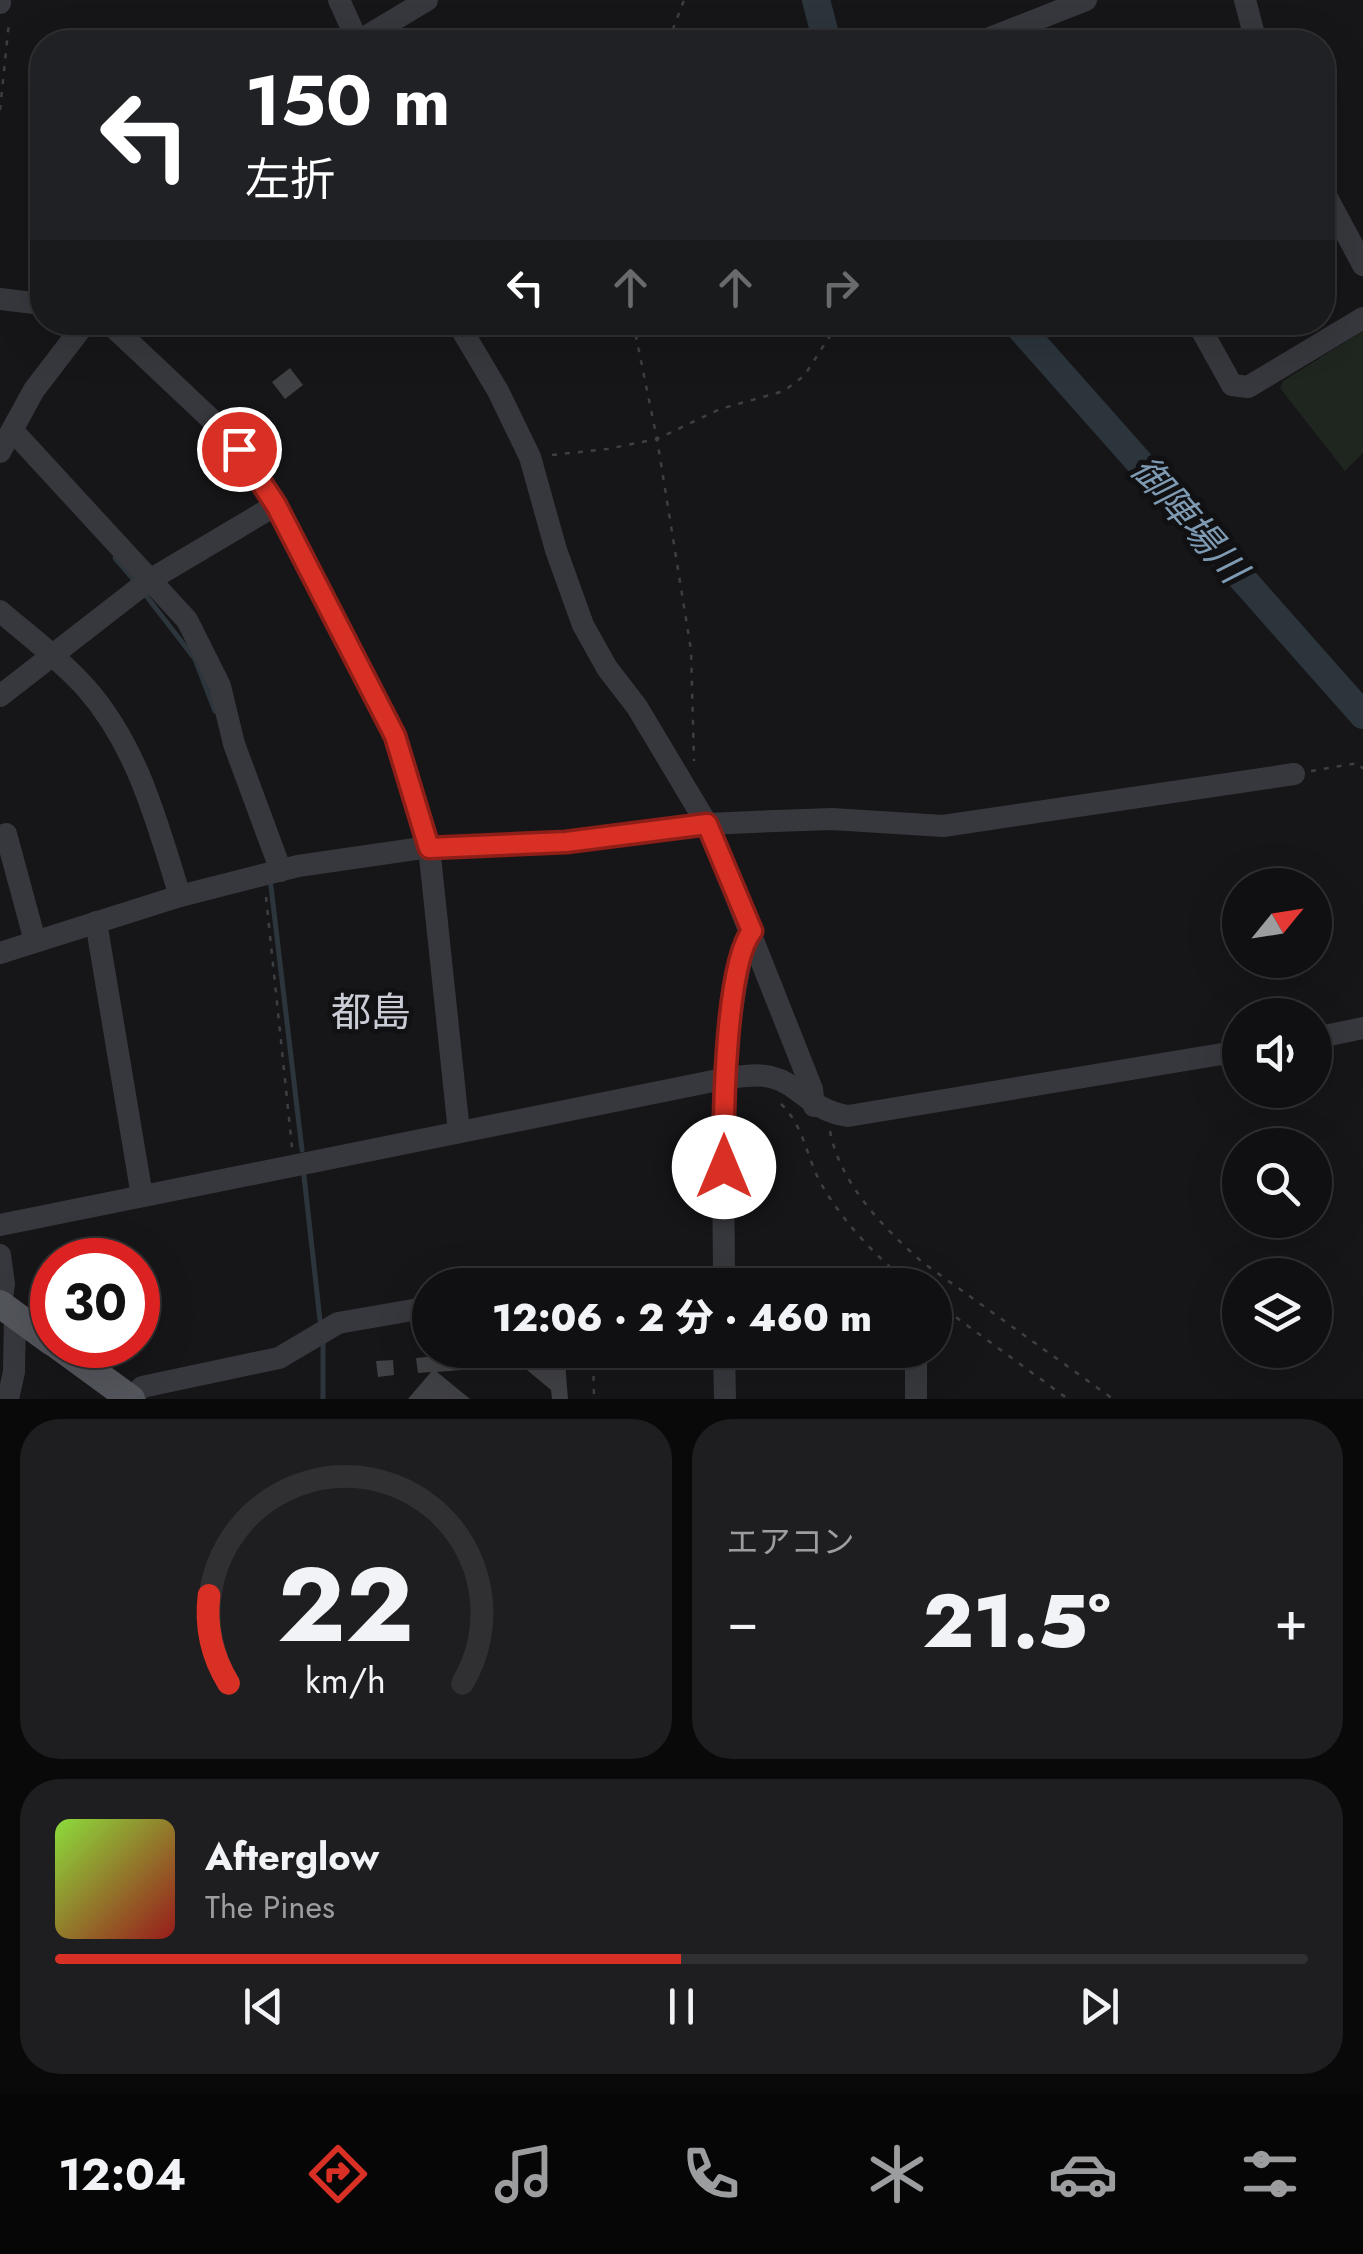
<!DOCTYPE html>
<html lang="ja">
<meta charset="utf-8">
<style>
:root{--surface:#101012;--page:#1e1e20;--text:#f1f3f6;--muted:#9c9d9f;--line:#303032;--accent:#d93025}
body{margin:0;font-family:Jost,"Noto Sans JP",sans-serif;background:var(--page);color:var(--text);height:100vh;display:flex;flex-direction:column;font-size:38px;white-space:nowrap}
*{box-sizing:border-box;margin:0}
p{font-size:32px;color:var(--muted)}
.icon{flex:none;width:55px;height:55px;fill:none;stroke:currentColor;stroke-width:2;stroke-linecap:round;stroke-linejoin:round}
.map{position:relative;height:1399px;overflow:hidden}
.side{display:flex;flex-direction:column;gap:20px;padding:20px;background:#09090a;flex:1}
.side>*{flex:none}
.guide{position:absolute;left:30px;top:30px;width:1305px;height:305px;border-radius:40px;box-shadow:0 10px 40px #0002,0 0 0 2px var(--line);background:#202124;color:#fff;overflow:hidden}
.needle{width:65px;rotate:60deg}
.fabs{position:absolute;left:1222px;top:868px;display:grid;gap:20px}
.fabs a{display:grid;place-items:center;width:110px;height:110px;border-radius:50%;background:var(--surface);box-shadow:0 10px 40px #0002,0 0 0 2px var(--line);font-size:50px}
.speed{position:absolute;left:30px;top:1238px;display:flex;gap:20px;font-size:50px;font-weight:700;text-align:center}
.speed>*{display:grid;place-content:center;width:130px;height:130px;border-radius:50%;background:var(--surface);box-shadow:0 10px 40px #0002,0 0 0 2px var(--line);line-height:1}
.speed .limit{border:15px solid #d22;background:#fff;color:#111}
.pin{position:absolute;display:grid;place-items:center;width:85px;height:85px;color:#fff;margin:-42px;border:5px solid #fff;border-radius:50%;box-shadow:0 2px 10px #0007}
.me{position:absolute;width:110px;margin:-55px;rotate:0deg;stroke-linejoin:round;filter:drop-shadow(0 0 8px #0008)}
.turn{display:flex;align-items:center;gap:35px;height:210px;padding:0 50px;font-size:45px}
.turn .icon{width:130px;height:130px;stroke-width:2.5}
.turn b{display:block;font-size:70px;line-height:85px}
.lanes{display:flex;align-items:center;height:95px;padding:0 50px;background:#0003;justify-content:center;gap:50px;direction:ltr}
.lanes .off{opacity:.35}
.big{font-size:75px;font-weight:800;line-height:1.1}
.side .widget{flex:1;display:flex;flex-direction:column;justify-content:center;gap:15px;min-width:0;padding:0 35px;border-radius:40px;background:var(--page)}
.side .dial{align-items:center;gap:0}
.dial svg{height:260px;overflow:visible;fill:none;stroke:var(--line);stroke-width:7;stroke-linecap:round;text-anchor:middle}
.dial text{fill:var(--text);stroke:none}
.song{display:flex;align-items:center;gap:30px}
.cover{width:120px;height:120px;border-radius:15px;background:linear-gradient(135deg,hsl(90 70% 55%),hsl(0 70% 35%))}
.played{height:10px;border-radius:5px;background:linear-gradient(90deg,var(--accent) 50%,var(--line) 50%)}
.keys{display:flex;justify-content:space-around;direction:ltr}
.heat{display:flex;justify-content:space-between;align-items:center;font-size:55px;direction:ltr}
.side .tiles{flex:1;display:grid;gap:20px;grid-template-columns:1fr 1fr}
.widget:last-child{grid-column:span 2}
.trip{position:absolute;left:412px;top:1268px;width:540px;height:100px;border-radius:50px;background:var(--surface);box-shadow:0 10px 40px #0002,0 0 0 2px var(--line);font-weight:800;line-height:100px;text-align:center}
.tab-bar{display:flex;height:160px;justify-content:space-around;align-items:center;background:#060607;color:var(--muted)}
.tab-bar .icon{width:70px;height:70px}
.tab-bar .current{color:var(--accent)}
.tab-bar b{font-size:45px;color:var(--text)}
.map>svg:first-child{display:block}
.green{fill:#1e261f}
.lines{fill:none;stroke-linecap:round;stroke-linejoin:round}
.stream{stroke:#2c353c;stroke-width:5}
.river{stroke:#2c353c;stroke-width:28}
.building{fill:#404145}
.path{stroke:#3d3f44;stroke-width:2.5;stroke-dasharray:5 8;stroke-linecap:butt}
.minor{stroke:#37383d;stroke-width:22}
.major{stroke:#53555c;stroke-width:28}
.route-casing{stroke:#8d1f18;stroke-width:25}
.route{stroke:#d93025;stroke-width:18}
.labels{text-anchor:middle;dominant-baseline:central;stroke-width:10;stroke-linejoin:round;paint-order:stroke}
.water-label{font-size:38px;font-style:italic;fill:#7f9bb3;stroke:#111113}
.quarter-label{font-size:40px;fill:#c9ccd4;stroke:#111113}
</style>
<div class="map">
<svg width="1363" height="1399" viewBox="0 0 1363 1399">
<rect width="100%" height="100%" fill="#161618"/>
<polygon class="green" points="1363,331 1363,453 1345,471 1280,388 1283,381"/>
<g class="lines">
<g class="stream">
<polyline points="115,558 134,580"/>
<polyline points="144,593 195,659 215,711"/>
<polyline points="270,878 302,1150"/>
<polyline points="304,1176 320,1320"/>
<polyline points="323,1399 323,1344"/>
</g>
<g class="river">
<polyline points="816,0 827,42"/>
<polyline points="1015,322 1363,715"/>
</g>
</g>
<g class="building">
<polygon points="290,368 303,385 285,399 272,382"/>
<polygon points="504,1350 564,1350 568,1399 552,1399 551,1390 521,1365 437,1372 470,1399 408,1399 431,1372 418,1373 416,1358"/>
<polygon points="393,1360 394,1375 378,1377 376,1361"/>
</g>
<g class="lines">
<g class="path">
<polyline points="668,42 684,0"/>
<polyline points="0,110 9,22"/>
<polyline points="633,322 657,439 691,650 694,761"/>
<polyline points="552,455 607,449 657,439 720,409 784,391 804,376 839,322"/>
<polyline points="1311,771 1358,763 1363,769"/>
<polyline points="266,897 292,1147"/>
<path d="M781,1104C803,1125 806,1154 819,1180C841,1220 875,1256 911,1285"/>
<path d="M830,1131C840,1184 883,1227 922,1262L1113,1399"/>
<polyline points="742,1285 904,1281"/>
<polyline points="935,1302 1068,1399"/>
<polyline points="593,1350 594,1399"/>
</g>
<g class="minor">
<polyline points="339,0 358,42"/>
<polyline points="1245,0 1256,42"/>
<polyline points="0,3 0,0"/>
<polyline points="357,42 427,0"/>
<polyline points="980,42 1086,0"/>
<polyline points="1322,188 1363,265"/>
<polyline points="0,299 42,304"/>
<polyline points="108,322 215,423 239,449 276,505 395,736 429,847 459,1132"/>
<polyline points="457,322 498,391 530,457 556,550 583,625 607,668 637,707 707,824 812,1089 814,1106"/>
<polyline points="1197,322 1232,385 1248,387 1363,318"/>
<polyline points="13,431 187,620 220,686 234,744 281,871"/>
<polyline points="0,452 34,390 86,322"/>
<path d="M0,611C29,636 61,660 86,688C138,747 157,823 180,896"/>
<polyline points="0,696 148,581 276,505"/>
<polyline points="6,834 35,941"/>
<polyline points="96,922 142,1196"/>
<polyline points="0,953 180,896 298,866 429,847 566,842 707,824 775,821 832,819 943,826 1294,774"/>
<polyline points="1315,1038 1363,1028"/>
<path d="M0,1225L723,1079C738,1077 756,1073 771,1077C800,1084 809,1110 848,1116L1240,1051"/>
<polyline points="0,1255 4,1284 1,1304"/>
<polyline points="665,1285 724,1282"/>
<path d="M724,1285C724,1181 718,1077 738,975C741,960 742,943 751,931"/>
<polyline points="724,1350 725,1399"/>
<polyline points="916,1350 916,1399"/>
<polyline points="8,1399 14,1372 15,1315"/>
<polyline points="131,1399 142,1387 279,1358 338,1323 430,1307"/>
</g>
<g class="major">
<polyline points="0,1304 52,1342"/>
<polyline points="57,1345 131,1399"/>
</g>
</g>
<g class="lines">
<g class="route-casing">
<path id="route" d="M239,449L276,505L395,736L429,848L566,842L707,824L752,931C725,965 723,1120 724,1167"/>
</g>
<use href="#route" class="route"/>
</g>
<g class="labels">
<g class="water-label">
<text transform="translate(1189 519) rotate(49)">御陣場川</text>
</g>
<g class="quarter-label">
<text x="371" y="1012">都島</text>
</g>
</g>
</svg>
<div class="fabs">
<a><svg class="needle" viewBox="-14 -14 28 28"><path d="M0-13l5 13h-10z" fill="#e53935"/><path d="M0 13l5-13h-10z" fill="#9c9d9f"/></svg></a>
<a><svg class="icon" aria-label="sound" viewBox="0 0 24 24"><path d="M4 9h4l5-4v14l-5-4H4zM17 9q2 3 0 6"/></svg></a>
<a><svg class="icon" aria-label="search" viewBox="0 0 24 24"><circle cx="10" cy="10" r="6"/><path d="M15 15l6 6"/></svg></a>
<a><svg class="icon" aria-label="layers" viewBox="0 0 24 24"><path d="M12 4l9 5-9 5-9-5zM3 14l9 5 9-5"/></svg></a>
</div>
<div class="speed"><div class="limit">30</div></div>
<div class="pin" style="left:239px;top:449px;background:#d93025"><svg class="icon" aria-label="arrive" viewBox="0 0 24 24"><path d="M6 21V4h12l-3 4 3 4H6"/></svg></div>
<svg class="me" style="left:724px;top:1167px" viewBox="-20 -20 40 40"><circle r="19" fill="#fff"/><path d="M0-13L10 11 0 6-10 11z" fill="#d93025"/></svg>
<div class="trip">12:06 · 2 分 · 460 m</div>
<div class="guide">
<div class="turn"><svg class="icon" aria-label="left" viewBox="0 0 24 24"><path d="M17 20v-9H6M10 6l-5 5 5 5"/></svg><div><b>150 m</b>左折</div></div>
<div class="lanes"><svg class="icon" aria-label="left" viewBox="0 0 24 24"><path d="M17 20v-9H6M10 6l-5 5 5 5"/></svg><svg class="icon off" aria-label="ahead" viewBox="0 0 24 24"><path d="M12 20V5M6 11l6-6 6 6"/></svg><svg class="icon off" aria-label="ahead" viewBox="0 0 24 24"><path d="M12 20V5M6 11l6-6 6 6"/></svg><svg class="icon off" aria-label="right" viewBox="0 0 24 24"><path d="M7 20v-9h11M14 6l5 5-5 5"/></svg></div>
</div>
</div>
<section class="side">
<div class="tiles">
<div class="widget dial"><svg viewBox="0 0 100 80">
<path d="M14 69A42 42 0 1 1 86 69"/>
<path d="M14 69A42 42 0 0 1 8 42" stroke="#d93025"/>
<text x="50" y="56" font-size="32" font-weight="700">22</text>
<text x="50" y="72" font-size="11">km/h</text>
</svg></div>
<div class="widget"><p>エアコン</p>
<div class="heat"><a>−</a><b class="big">21.5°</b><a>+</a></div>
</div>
<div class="widget">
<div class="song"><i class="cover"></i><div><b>Afterglow</b><p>The Pines</p></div></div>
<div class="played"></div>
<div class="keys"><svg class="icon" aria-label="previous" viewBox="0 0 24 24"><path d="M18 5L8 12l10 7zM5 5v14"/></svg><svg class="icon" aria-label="pause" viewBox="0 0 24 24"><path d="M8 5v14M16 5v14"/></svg><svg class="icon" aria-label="next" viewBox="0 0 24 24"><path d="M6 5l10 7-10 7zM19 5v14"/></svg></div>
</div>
</div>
</section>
<nav class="tab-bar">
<b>12:04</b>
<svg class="icon current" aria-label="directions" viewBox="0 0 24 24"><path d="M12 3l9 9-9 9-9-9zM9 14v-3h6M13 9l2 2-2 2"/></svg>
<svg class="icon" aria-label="music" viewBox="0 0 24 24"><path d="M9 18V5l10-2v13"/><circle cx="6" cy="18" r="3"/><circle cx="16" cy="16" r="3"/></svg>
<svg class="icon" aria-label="phone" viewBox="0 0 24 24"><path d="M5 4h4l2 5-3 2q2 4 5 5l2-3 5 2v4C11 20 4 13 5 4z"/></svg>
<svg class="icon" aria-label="climate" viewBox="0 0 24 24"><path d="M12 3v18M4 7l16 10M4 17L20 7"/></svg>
<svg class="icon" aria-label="car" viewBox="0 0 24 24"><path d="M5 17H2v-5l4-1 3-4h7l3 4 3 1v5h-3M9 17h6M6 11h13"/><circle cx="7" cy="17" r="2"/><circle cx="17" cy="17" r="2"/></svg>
<svg class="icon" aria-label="filters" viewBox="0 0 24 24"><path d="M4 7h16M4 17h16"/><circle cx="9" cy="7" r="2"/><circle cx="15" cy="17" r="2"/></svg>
</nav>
